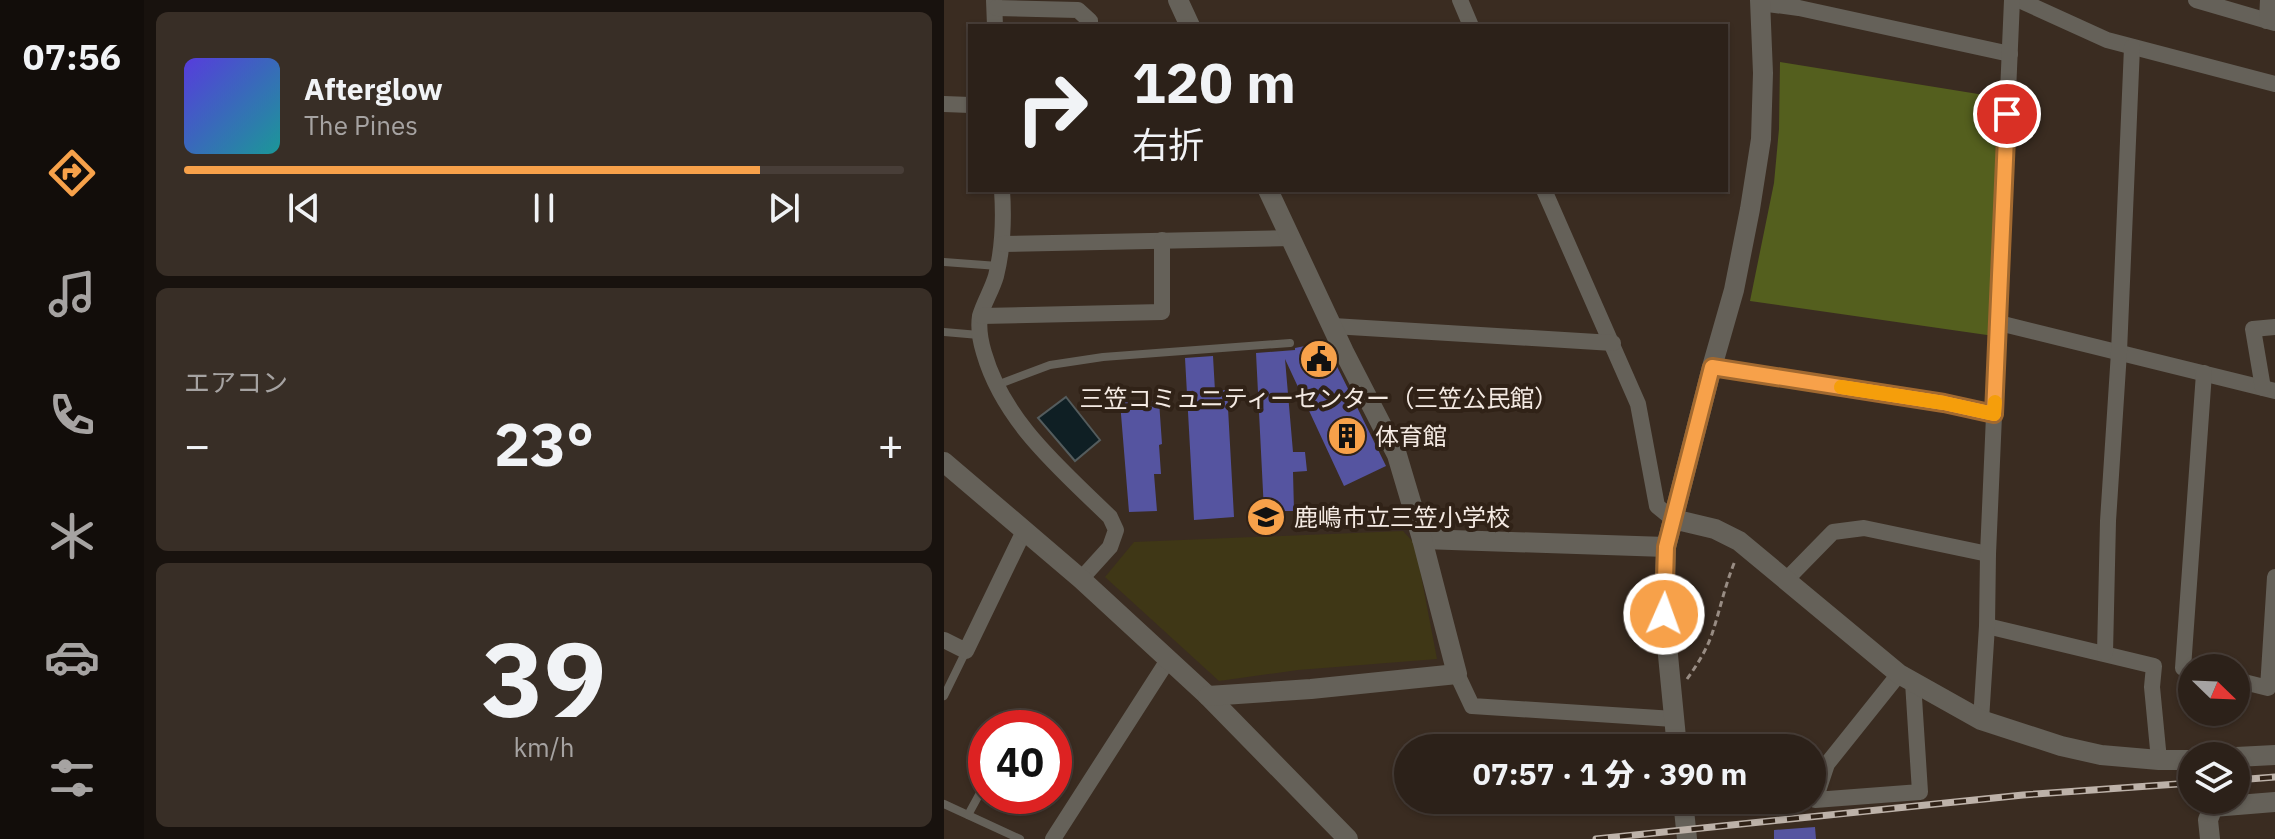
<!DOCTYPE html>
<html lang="ja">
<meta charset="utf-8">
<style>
:root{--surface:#2c2119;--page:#382e26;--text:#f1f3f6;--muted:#a6a3a2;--line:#483e38;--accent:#f7a14a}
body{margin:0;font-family:"IBM Plex Sans","Noto Sans JP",sans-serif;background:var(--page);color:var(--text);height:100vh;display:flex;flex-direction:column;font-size:30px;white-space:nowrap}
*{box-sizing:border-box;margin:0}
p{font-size:26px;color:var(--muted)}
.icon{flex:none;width:44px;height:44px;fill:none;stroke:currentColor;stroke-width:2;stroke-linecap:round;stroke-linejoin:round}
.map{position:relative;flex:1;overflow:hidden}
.panel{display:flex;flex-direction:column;gap:12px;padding:12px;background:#18120e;width:800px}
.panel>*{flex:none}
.top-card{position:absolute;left:24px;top:24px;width:760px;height:168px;border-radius:0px;box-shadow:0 2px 6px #0004,0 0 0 2px var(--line);background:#2c2119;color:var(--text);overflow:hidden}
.needle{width:52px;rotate:113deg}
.buttons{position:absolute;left:1234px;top:654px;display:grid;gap:16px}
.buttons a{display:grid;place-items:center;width:72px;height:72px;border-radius:50%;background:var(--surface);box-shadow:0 2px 6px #0004,0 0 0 2px var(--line);font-size:40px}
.speed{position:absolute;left:24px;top:710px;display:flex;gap:16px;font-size:40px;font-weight:700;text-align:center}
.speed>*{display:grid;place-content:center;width:104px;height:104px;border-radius:50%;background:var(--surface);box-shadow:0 2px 6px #0004,0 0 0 2px var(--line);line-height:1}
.speed .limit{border:12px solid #d22;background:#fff;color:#111}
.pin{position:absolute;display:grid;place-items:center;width:68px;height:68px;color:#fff;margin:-34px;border:4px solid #fff;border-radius:50%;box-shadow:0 2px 8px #0007}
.me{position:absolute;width:88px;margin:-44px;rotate:2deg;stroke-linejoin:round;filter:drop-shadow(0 0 6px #0008)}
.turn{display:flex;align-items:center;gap:28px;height:168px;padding:0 32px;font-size:36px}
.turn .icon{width:104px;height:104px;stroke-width:2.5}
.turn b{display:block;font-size:56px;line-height:68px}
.big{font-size:60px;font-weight:800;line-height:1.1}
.panel .card{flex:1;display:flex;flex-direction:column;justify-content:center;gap:12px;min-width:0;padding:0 28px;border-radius:12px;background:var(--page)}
.panel .dial{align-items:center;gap:0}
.dial b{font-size:104px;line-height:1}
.song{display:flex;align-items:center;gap:24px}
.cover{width:96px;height:96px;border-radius:12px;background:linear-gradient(135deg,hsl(250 70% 55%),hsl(180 70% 35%))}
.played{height:8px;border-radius:4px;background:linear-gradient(90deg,var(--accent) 80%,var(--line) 80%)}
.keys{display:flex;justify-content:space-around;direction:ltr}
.heat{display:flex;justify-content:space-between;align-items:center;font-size:44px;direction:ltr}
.trip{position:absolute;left:450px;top:734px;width:432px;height:80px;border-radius:40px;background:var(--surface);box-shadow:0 2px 6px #0004,0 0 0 2px var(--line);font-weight:800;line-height:80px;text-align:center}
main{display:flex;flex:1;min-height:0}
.menu{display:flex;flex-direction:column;width:144px;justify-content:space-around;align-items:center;background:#120d0a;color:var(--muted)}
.menu .icon{width:56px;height:56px}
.menu .current{color:var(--accent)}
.menu b{font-size:36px;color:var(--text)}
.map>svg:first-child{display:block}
.green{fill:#545f1e}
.sand{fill:#3f3716}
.water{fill:#0f1f24;stroke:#545c5d;stroke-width:2}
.building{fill:#5554a0}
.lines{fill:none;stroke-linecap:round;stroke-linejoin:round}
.path{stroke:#998d84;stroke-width:3;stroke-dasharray:6 4;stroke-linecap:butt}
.service{stroke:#656159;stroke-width:8}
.minor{stroke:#656159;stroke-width:16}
.tertiary{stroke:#656159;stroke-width:20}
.rail-casing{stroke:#bdb2a9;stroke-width:7}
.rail{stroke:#302217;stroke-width:4;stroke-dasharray:12;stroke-linecap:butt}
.route-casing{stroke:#a16930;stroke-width:20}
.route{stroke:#f7a14a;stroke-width:14}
.slow{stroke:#f59e0b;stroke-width:14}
.labels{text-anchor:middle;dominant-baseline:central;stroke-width:8;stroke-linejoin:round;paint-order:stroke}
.poi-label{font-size:24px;fill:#f4eae3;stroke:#302217;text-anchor:start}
</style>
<main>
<nav class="menu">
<b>07:56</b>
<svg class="icon current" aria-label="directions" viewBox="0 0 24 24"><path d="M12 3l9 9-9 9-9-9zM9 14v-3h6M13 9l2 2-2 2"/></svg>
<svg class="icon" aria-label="music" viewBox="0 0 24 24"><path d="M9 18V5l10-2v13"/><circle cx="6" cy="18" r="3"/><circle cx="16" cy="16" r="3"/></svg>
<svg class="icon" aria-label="phone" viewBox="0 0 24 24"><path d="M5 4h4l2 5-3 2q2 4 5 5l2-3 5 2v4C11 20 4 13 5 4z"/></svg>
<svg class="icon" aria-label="climate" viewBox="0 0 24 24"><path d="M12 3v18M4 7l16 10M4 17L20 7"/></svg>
<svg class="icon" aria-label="car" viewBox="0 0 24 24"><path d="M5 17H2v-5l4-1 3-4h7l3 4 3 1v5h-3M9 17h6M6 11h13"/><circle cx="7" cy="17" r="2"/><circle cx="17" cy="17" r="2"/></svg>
<svg class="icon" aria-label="filters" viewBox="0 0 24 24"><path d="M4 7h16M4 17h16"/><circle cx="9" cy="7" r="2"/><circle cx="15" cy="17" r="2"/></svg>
</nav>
<section class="panel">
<div class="card">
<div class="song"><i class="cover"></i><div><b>Afterglow</b><p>The Pines</p></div></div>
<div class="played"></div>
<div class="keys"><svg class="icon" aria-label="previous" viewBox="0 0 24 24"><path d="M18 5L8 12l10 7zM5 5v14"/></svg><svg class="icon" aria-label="pause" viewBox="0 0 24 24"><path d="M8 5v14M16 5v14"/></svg><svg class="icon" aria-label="next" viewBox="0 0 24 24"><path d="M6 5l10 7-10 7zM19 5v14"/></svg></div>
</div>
<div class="card"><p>エアコン</p>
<div class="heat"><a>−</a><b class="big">23°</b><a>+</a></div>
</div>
<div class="card dial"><b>39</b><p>km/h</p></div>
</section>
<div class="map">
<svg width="1331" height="839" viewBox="0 0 1331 839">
<rect width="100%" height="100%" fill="#3a2c21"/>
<polygon class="green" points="836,62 1059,98 1050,336 806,301 830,183 835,129"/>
<polygon class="sand" points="459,531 471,544 493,659 354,670 275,681 161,577 190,542"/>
<polygon class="water" points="122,397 156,440 131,461 94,418"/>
<g class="building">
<polygon points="381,342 442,466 400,486 341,359 349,452 361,452 363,471 349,472 350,511 320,511 312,353 351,350 351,348"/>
<polygon points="269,356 271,391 283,390 290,517 250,520 241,358"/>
<polygon points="215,401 218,444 215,445 217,474 210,474 213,511 185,512 176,402"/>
<polygon points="871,827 872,839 830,839 830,830"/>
</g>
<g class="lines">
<path class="path" d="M743,679C753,665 762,651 768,634C776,610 781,585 791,561"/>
<g class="service">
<polyline points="0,262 54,266"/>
<polyline points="0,332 35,335"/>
<polyline points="53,385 106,365 159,357 346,343"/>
<polyline points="0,696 22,651"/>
<polyline points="0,804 76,839"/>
<polyline points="24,815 42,782"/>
</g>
<g class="minor">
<polyline points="50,0 51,26"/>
<polyline points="516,0 527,26"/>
<polyline points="1075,0 1163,40 1331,84"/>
<polyline points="1252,0 1331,23"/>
<polyline points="816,3 855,8 1066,54"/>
<polyline points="52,8 134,10 146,21 145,26"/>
<polyline points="1323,21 1324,0"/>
<polyline points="0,104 26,105"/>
<path d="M58,190C60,219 59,248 52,276C48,290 40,302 36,316C34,329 36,340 40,353C60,422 116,468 166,517L172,530L166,547L137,579"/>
<polyline points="600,190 694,404 713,506 729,519"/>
<polyline points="58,244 347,238"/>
<polyline points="37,316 218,312 218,240"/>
<polyline points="1055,323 1331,391"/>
<polyline points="389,326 669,343"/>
<polyline points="768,367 1000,403 1050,414"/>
<polyline points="1319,388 1309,329 1331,327"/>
<polyline points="841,581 889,532 920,528 1044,554"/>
<polyline points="1043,626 1210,666 1208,687 1215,760"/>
<polyline points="0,640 22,651 80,531"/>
<polyline points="1161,653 1164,521 1175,352 1188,47"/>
<polyline points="1239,668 1260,373"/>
<polyline points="513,674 528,706 730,719"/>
<polyline points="955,674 883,764 871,800 976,792 969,682"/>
<polyline points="1292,680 1324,688 1331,577"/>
<polyline points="1037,720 1043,626 1044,554 1068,0"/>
<polyline points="109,839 224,660"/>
</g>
<g class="tertiary">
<polyline points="234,0 246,26"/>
<polyline points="0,462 137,579 264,696 404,839"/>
<polyline points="729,519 771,529 795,541 955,674 1037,720 1117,746 1157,755 1215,760 1248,760"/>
<polyline points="478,539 722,547"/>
<polyline points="264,696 367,689 513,674 478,539 453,455 400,352 324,190"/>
<polyline points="733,748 720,614 722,547 768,367 790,290 806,209 817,139 819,73 816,0"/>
<polyline points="1292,757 1331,755"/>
<polyline points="739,800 743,839"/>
<polyline points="1266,839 1264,820 1269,807 1331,802"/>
</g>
<g class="rail-casing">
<g id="rail">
<polyline points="1292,780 1331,777"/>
<polyline points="652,839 1079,795 1248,783"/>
</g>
</g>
<use href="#rail" class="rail"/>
</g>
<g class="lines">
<g class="route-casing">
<polyline id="route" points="720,614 722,547 768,367 1000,403 1050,414 1063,114"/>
</g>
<use href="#route" class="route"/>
<polyline class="slow" points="897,387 1000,403 1050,414 1051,402"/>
</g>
<defs>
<g id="civic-disc" transform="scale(2)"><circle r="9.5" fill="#f7a14a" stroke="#302217"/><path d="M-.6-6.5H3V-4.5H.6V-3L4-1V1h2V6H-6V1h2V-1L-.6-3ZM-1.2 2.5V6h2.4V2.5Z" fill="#111"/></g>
<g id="building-disc" transform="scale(2)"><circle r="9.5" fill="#f7a14a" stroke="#302217"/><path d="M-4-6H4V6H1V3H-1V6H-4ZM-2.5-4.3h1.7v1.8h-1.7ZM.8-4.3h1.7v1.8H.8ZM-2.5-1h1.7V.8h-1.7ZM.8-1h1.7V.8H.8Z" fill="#111"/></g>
<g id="school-disc" transform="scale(2)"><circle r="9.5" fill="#f7a14a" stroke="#302217"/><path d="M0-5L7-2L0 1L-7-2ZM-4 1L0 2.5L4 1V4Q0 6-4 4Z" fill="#111"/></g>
</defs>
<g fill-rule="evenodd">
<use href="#civic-disc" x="375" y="359"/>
<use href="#building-disc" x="403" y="436"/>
<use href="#school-disc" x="322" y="517"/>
</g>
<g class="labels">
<g class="poi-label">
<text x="375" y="398" text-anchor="middle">三笠コミュニティーセンター（三笠公民館）</text>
<text x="431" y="436">体育館</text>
<text x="350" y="517">鹿嶋市立三笠小学校</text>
</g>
</g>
</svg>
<div class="buttons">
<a><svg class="needle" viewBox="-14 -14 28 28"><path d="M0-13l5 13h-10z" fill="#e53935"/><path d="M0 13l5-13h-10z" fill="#a6a3a2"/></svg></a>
<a><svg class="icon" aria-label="layers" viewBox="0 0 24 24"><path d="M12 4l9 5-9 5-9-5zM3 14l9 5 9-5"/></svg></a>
</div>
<div class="speed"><div class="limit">40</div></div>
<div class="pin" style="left:1063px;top:114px;background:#d93025"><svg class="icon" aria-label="arrive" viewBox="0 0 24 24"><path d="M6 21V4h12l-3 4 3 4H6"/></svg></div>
<svg class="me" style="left:720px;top:614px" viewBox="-20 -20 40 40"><circle r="17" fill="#f7a14a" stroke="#fff" stroke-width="3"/><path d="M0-11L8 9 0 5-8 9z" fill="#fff"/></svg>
<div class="trip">07:57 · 1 分 · 390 m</div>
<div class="top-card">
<div class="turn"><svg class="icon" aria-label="right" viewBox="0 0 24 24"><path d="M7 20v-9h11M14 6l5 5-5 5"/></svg><div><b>120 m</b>右折</div></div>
</div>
</div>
</main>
